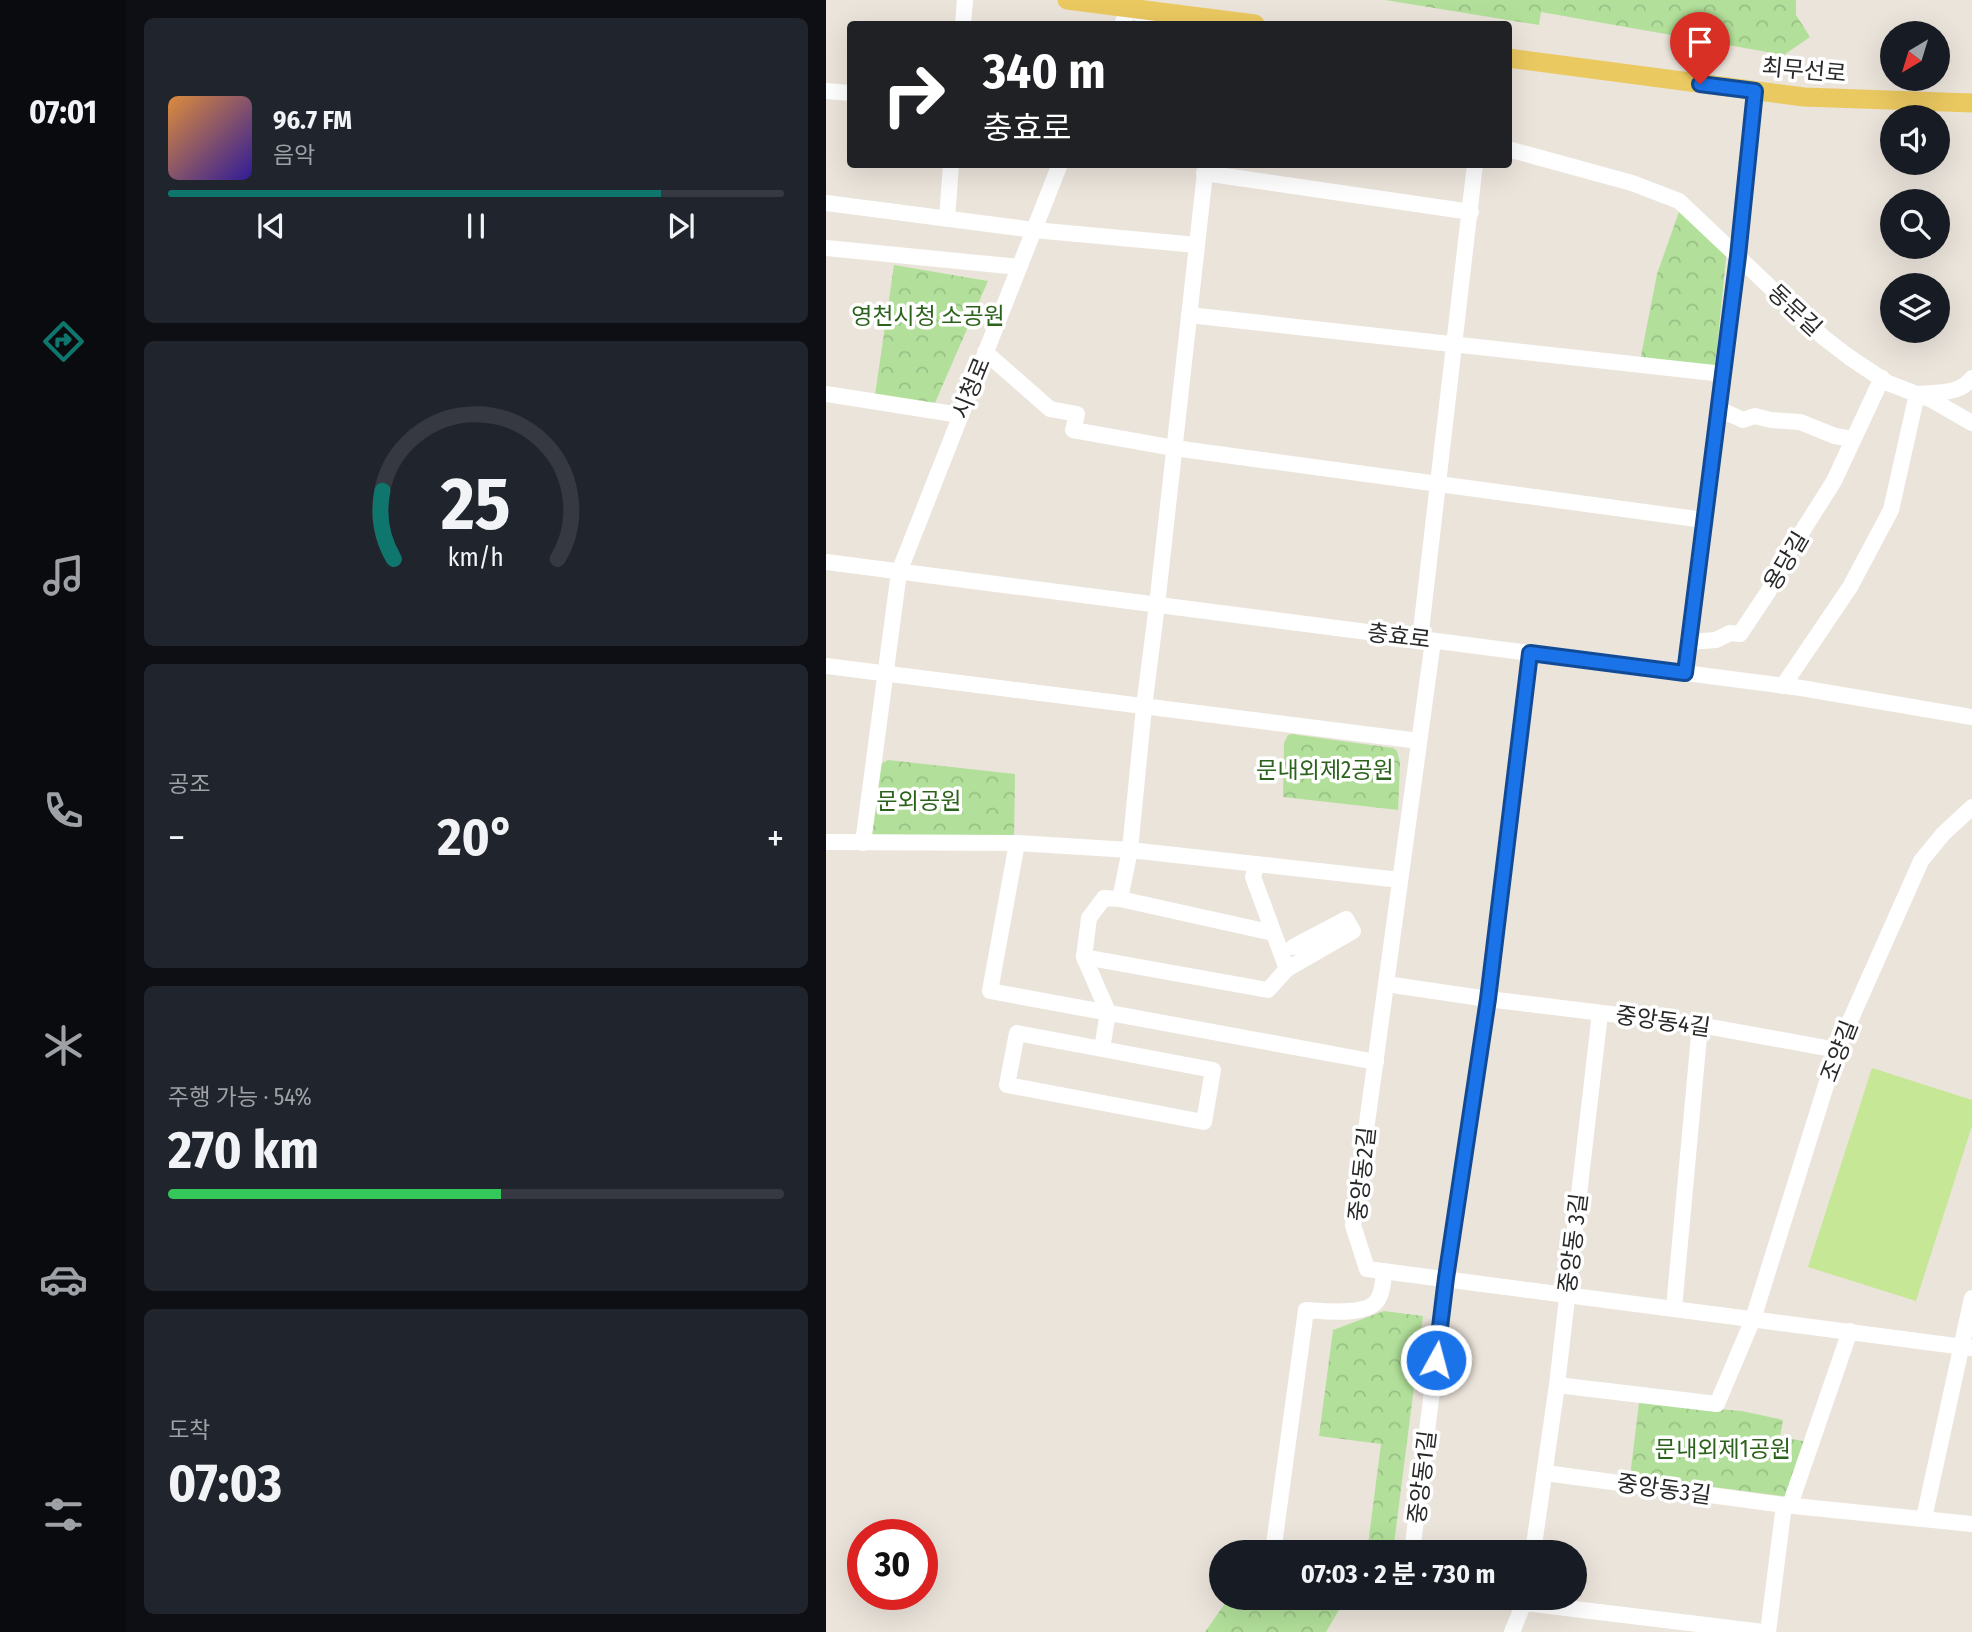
<!DOCTYPE html>
<html lang="ko">
<meta charset="utf-8">
<style>
:root{--surface:#171b24;--page:#20242c;--text:#f1f3f6;--muted:#9ea1a6;--line:#363941;--accent:#0f766e}
body{margin:0;font-family:"Fira Sans Condensed","Noto Sans KR",sans-serif;background:var(--page);color:var(--text);height:100vh;display:flex;flex-direction:column;font-size:26px;white-space:nowrap}
*{box-sizing:border-box;margin:0}
p{font-size:23px;color:var(--muted)}
.icon{flex:none;width:38px;height:38px;fill:none;stroke:currentColor;stroke-width:2;stroke-linecap:round;stroke-linejoin:round}
.map{position:relative;flex:1;overflow:hidden}
.sheet{display:flex;flex-direction:column;gap:18px;padding:18px;background:#0d0f14;width:700px}
.sheet>*{flex:none}
.guide{position:absolute;left:21px;top:21px;width:665px;height:147px;border-radius:7px;box-shadow:0 7px 28px #0002;background:#202124;color:#fff;overflow:hidden}
.needle{width:46px;rotate:218deg}
.controls{position:absolute;left:1054px;top:21px;display:grid;gap:14px}
.controls a{display:grid;place-items:center;width:70px;height:70px;border-radius:50%;background:var(--surface);box-shadow:0 7px 28px #0002;font-size:35px}
.speed{position:absolute;left:21px;top:1519px;display:flex;gap:14px;font-size:35px;font-weight:700;text-align:center}
.speed>*{display:grid;place-content:center;width:91px;height:91px;border-radius:50%;background:var(--surface);box-shadow:0 7px 28px #0002;line-height:1}
.speed .limit{border:10px solid #d22;background:#fff;color:#111}
.pin{position:absolute;display:grid;place-items:center;width:60px;height:60px;color:#fff;margin:-72px -30px;border-radius:50% 50% 50% 0;rotate:-45deg;box-shadow:0 0 7px #0007}
.pin .icon{rotate:45deg}
.me{position:absolute;width:77px;margin:-38px;rotate:7deg;stroke-linejoin:round;filter:drop-shadow(0 0 5px #0008)}
.turn{display:flex;align-items:center;gap:24px;height:147px;padding:0 21px;font-size:32px}
.turn .icon{width:91px;height:91px;stroke-width:2.5}
.turn b{display:block;font-size:49px;line-height:60px}
.big{font-size:52px;font-weight:700;line-height:1.1}
.sheet .widget{flex:1;display:flex;flex-direction:column;justify-content:center;gap:10px;min-width:0;padding:0 24px;border-radius:10px;background:var(--page)}
.sheet .dial{align-items:center;gap:0}
.dial svg{height:182px;overflow:visible;fill:none;stroke:var(--line);stroke-width:7;stroke-linecap:round;text-anchor:middle}
.dial text{fill:var(--text);stroke:none}
.song{display:flex;align-items:center;gap:21px}
.cover{width:84px;height:84px;border-radius:10px;background:linear-gradient(135deg,hsl(30 70% 55%),hsl(250 70% 35%))}
.played{height:7px;border-radius:4px;background:linear-gradient(90deg,var(--accent) 80%,var(--line) 80%)}
.keys{display:flex;justify-content:space-around;direction:ltr}
.heat{display:flex;justify-content:space-between;align-items:center;font-size:38px;direction:ltr}
.charge{height:10px;border-radius:5px;background:linear-gradient(90deg,#34c759 54%,var(--line) 0)}
.trip{position:absolute;left:383px;top:1540px;width:378px;height:70px;border-radius:35px;background:var(--surface);box-shadow:0 7px 28px #0002;font-weight:700;line-height:70px;text-align:center}
main{display:flex;flex:1;min-height:0}
.dock{display:flex;flex-direction:column;width:126px;justify-content:space-around;align-items:center;background:#090b0e;color:var(--muted)}
.dock .icon{width:49px;height:49px}
.dock .active{color:var(--accent)}
.dock b{font-size:32px;color:var(--text)}
.map>svg:first-child{display:block}
.forest{fill:url(#forest-crowns)}
.pitch{fill:#c5e796}
.lines{fill:none;stroke-linecap:round;stroke-linejoin:round}
.minor{stroke:#fff;stroke-width:16}
.major{stroke:#ebc961;stroke-width:19}
.route-casing{stroke:#114b97;stroke-width:18}
.route{stroke:#1a73e8;stroke-width:12}
.labels{text-anchor:middle;dominant-baseline:central;stroke-width:7;stroke-linejoin:round;paint-order:stroke}
.street-label{font-size:23px;fill:#292929;stroke:#fff}
.park-label{font-size:23px;fill:#2c631c;stroke:#fff}
</style>
<main>
<nav class="dock">
<b>07:01</b>
<svg class="icon active" aria-label="directions" viewBox="0 0 24 24"><path d="M12 3l9 9-9 9-9-9zM9 14v-3h6M13 9l2 2-2 2"/></svg>
<svg class="icon" aria-label="music" viewBox="0 0 24 24"><path d="M9 18V5l10-2v13"/><circle cx="6" cy="18" r="3"/><circle cx="16" cy="16" r="3"/></svg>
<svg class="icon" aria-label="phone" viewBox="0 0 24 24"><path d="M5 4h4l2 5-3 2q2 4 5 5l2-3 5 2v4C11 20 4 13 5 4z"/></svg>
<svg class="icon" aria-label="climate" viewBox="0 0 24 24"><path d="M12 3v18M4 7l16 10M4 17L20 7"/></svg>
<svg class="icon" aria-label="car" viewBox="0 0 24 24"><path d="M5 17H2v-5l4-1 3-4h7l3 4 3 1v5h-3M9 17h6M6 11h13"/><circle cx="7" cy="17" r="2"/><circle cx="17" cy="17" r="2"/></svg>
<svg class="icon" aria-label="filters" viewBox="0 0 24 24"><path d="M4 7h16M4 17h16"/><circle cx="9" cy="7" r="2"/><circle cx="15" cy="17" r="2"/></svg>
</nav>
<section class="sheet">
<div class="widget">
<div class="song"><i class="cover"></i><div><b>96.7 FM</b><p>음악</p></div></div>
<div class="played"></div>
<div class="keys"><svg class="icon" aria-label="previous" viewBox="0 0 24 24"><path d="M18 5L8 12l10 7zM5 5v14"/></svg><svg class="icon" aria-label="pause" viewBox="0 0 24 24"><path d="M8 5v14M16 5v14"/></svg><svg class="icon" aria-label="next" viewBox="0 0 24 24"><path d="M6 5l10 7-10 7zM19 5v14"/></svg></div>
</div>
<div class="widget dial"><svg viewBox="0 0 100 80">
<path d="M14 69A42 42 0 1 1 86 69"/>
<path d="M14 69A42 42 0 0 1 9 39" stroke="#0f766e"/>
<text x="50" y="56" font-size="32" font-weight="700">25</text>
<text x="50" y="72" font-size="11">km/h</text>
</svg></div>
<div class="widget"><p>공조</p>
<div class="heat"><a>−</a><b class="big">20°</b><a>+</a></div>
</div>
<div class="widget"><p>주행 가능 · 54%</p><b class="big">270 km</b><div class="charge"></div></div>
<div class="widget"><p>도착</p><b class="big">07:03</b></div>
</section>
<div class="map">
<svg width="1146" height="1632" viewBox="0 0 1146 1632">
<defs>
<pattern id="forest-crowns" width="20" height="18" patternUnits="userSpaceOnUse" patternTransform="scale(1.75)"><rect width="20" height="18" fill="#b2e09a"/><path d="M2 6a3 3 0 1 1 6 0M12 15a3 3 0 1 1 6 0" fill="none" stroke="#99c085"/></pattern>
</defs>
<rect width="100%" height="100%" fill="#ebe4db"/>
<g class="forest">
<polygon points="559,0 970,0 970,15 984,37 958,55 715,12 713,25"/>
<polygon points="855,206 901,248 889,368 814,361 831,274"/>
<polygon points="68,265 162,281 108,405 49,395"/>
<polygon points="465,734 567,748 571,751 574,763 572,810 457,797 458,743 462,735"/>
<polygon points="62,760 189,774 188,840 44,838 54,770 56,763"/>
<polygon points="558,1311 597,1316 567,1552 541,1552 555,1444 493,1436 507,1330"/>
<polygon points="813,1403 916,1411 957,1420 954,1437 982,1442 963,1497 804,1476"/>
<polygon points="425,1598 462,1598 513,1610 500,1632 379,1632 400,1602 418,1609"/>
</g>
<polygon class="pitch" points="1046,1068 1146,1100 1146,1126 1090,1301 982,1267"/>
<g class="lines">
<g class="minor">
<polyline points="306,9 330,24"/>
<polyline points="137,24 139,0"/>
<polyline points="296,24 308,0"/>
<polyline points="0,91 24,93"/>
<polyline points="682,149 806,183 853,201 997,337 1023,357 1062,383 1106,400 1146,423"/>
<polyline points="378,173 645,212"/>
<polyline points="0,203 208,230 371,245"/>
<polyline points="121,219 125,164"/>
<polyline points="0,248 193,267"/>
<polyline points="363,315 897,374"/>
<polyline points="159,352 224,409 251,414 247,430 348,448 878,520"/>
<polyline points="0,394 134,415"/>
<polyline points="893,409 917,420 929,416 945,420 974,422 1009,436 1027,439"/>
<polyline points="0,562 975,688 1146,717"/>
<polyline points="594,639 649,164"/>
<polyline points="607,641 527,1225 541,1269 1146,1348"/>
<polyline points="863,642 890,640 904,633 914,634 942,592 960,557 1008,481 1056,378"/>
<polyline points="0,666 593,741"/>
<polyline points="859,673 912,256 929,91"/>
<path d="M957,686L1024,587L1065,510L1091,394C1111,392 1133,395 1146,378"/>
<polyline points="0,842 191,843 304,850 318,707 331,605 380,164"/>
<polyline points="37,843 73,572 234,164"/>
<polyline points="191,843 164,991 550,1062"/>
<polyline points="294,899 447,933"/>
<polyline points="258,957 442,990 461,969 427,877 431,864"/>
<polyline points="461,969 527,931 520,919 467,947"/>
<polyline points="560,984 662,999 874,1025 1011,1050"/>
<polyline points="276,1049 387,1070 378,1122 181,1085 191,1033 276,1049 282,1012 258,957 263,918 278,898 294,899 304,850 574,880"/>
<polyline points="848,1308 874,1025"/>
<polyline points="731,1385 891,1404 927,1319 1011,1050 1095,861 1117,834 1146,807"/>
<polyline points="719,1473 958,1505"/>
<polyline points="964,1505 1024,1331"/>
<polyline points="1098,1518 1146,1298"/>
<path d="M447,1552L480,1310C497,1311 538,1316 550,1302C557,1294 557,1281 558,1271"/>
<polyline points="586,1552 620,1278 662,999 704,653"/>
<polyline points="707,1552 731,1385 774,1013"/>
<polyline points="658,1598 937,1632"/>
<polyline points="686,1632 700,1598"/>
<polyline points="942,1632 958,1505 1146,1524"/>
</g>
<g class="major">
<polyline points="241,0 429,24"/>
<polyline points="682,58 978,97 1146,103"/>
</g>
</g>
<g class="lines">
<g class="route-casing">
<polyline id="route" points="610,1360 620,1278 662,999 704,653 859,673 912,256 929,91 874,84"/>
</g>
<use href="#route" class="route"/>
</g>
<g class="labels">
<g class="street-label">
<text transform="translate(978 70) rotate(5)">최무선로</text>
<text transform="translate(969 310) rotate(43)">동문길</text>
<text transform="translate(145 388) rotate(-68)">시청로</text>
<text transform="translate(960 561) rotate(-59)">용당길</text>
<text transform="translate(573 636) rotate(7)">충효로</text>
<text transform="translate(837 1021) rotate(8)">중앙동4길</text>
<text transform="translate(1013 1051) rotate(-69)">조양길</text>
<text transform="translate(536 1174) rotate(-84)">중앙동2길</text>
<text transform="translate(747 1243) rotate(-83)">중앙동 3길</text>
<text transform="translate(596 1477) rotate(-83)">중앙동1길</text>
<text transform="translate(838 1489) rotate(8)">중앙동3길</text>
</g>
<g class="park-label">
<text x="102" y="316">영천시청 소공원</text>
<text x="499" y="770">문내외제2공원</text>
<text x="93" y="801">문외공원</text>
<text x="897" y="1449">문내외제1공원</text>
</g>
</g>
</svg>
<div class="controls">
<a><svg class="needle" viewBox="-14 -14 28 28"><path d="M0-13l5 13h-10z" fill="#e53935"/><path d="M0 13l5-13h-10z" fill="#9ea1a6"/></svg></a>
<a><svg class="icon" aria-label="sound" viewBox="0 0 24 24"><path d="M4 9h4l5-4v14l-5-4H4zM17 9q2 3 0 6"/></svg></a>
<a><svg class="icon" aria-label="search" viewBox="0 0 24 24"><circle cx="10" cy="10" r="6"/><path d="M15 15l6 6"/></svg></a>
<a><svg class="icon" aria-label="layers" viewBox="0 0 24 24"><path d="M12 4l9 5-9 5-9-5zM3 14l9 5 9-5"/></svg></a>
</div>
<div class="speed"><div class="limit">30</div></div>
<div class="pin" style="left:874px;top:84px;background:#d93025"><svg class="icon" aria-label="arrive" viewBox="0 0 24 24"><path d="M6 21V4h12l-3 4 3 4H6"/></svg></div>
<svg class="me" style="left:610px;top:1360px" viewBox="-20 -20 40 40"><circle r="17" fill="#1a73e8" stroke="#fff" stroke-width="3"/><path d="M0-11L8 9 0 5-8 9z" fill="#fff"/></svg>
<div class="trip">07:03 · 2 분 · 730 m</div>
<div class="guide">
<div class="turn"><svg class="icon" aria-label="right" viewBox="0 0 24 24"><path d="M7 20v-9h11M14 6l5 5-5 5"/></svg><div><b>340 m</b>충효로</div></div>
</div>
</div>
</main>
